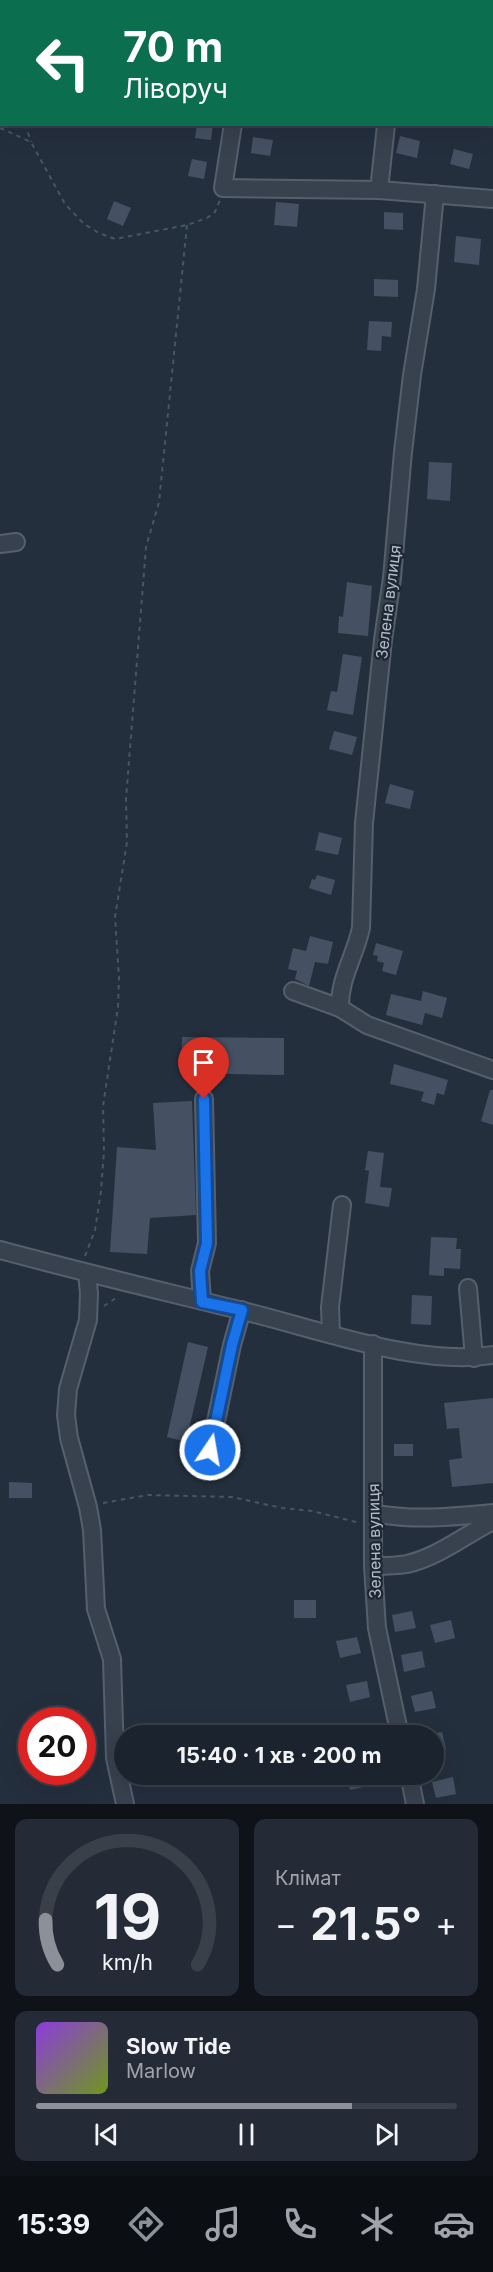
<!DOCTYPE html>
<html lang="uk">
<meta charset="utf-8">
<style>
:root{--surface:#1b232e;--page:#242b36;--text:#f1f3f6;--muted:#a0a4aa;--line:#39404a;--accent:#8c9099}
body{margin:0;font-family:Inter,sans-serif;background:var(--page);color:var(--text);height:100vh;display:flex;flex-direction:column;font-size:22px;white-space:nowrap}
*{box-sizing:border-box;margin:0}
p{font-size:20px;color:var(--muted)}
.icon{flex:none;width:33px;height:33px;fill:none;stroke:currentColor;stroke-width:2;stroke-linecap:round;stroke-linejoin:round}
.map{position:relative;height:1804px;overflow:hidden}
.details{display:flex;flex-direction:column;gap:15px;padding:15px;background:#0f1319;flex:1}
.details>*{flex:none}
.top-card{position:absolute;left:0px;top:0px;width:494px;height:126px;box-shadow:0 6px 24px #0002,0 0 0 2px var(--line);background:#0b6e4f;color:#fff;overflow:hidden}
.speed{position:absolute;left:18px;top:1707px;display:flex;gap:12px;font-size:30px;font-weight:700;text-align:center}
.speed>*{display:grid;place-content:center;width:78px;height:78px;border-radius:50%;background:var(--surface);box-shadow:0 6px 24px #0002,0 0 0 2px var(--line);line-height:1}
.speed .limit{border:9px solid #d22;background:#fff;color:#111}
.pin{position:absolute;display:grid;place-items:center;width:51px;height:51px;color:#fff;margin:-62px -26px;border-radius:50% 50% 50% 0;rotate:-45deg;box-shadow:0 0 6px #0007}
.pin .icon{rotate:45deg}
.me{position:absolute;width:66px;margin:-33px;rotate:12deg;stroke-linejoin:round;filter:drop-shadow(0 0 4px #0008)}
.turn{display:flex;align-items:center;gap:21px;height:126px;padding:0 24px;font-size:27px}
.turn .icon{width:78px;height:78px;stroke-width:2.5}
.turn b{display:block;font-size:42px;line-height:51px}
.big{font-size:45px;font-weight:700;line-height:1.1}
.details .card{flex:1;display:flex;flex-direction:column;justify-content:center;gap:9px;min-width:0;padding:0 21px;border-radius:12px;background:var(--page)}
.details .dial{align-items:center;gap:0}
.dial svg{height:156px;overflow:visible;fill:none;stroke:var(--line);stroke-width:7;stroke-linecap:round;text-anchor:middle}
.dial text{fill:var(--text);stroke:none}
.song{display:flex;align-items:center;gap:18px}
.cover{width:72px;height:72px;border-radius:9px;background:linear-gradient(135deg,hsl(270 70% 55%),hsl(80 70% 35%))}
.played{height:6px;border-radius:3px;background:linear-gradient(90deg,var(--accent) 75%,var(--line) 75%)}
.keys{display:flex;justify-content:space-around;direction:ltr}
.heat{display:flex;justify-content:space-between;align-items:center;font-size:33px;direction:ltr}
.details .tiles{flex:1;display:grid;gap:15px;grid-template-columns:1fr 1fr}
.card:last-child{grid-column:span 2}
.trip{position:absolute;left:114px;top:1725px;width:330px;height:60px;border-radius:30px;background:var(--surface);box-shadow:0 6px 24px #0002,0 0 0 2px var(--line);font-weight:700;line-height:60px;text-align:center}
.menu{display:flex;height:96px;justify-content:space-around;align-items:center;background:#0b0e12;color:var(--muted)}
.menu .icon{width:42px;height:42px}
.menu .active{color:var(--accent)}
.menu b{font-size:27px;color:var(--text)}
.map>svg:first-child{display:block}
.building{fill:#455162}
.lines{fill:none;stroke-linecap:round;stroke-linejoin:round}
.minor-casing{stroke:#565f6c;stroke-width:20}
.path{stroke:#44595c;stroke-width:2;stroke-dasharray:4.5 4.5;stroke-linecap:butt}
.minor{stroke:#38414e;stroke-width:16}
.route-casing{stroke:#114b97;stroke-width:15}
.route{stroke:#1a73e8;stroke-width:10}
.labels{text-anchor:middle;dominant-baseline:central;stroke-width:4.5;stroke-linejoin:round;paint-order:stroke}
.street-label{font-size:16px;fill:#b4bcc9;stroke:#1d2633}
</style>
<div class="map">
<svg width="493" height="1804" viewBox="0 0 493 1804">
<rect width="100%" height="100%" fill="#242f3e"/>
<g class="building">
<polygon points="197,124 213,124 211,140 195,138"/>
<polygon points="400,136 420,141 417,158 396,153"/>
<polygon points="253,137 273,140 270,156 251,153"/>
<polygon points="454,149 473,154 469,169 450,164"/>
<polygon points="192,159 207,162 204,179 188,176"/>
<polygon points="114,201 131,208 123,226 107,219"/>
<polygon points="276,202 299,204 297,227 274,225"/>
<polygon points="384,212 403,213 403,230 384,229"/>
<polygon points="456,236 481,239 479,265 454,262"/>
<polygon points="374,279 398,280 398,297 374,296"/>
<polygon points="369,321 392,322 391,337 382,336 381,351 367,350"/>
<polygon points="429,462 452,463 450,501 427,499"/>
<polygon points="347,582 372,586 368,636 338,633 339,616 343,617"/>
<polygon points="343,654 362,657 353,715 327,710 331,691 337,692"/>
<polygon points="334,731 357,737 352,755 329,749"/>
<polygon points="390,784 414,791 410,809 385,803"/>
<polygon points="319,832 342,838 338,855 315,850"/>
<polygon points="317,875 335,880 331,895 309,888 312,879 315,880"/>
<polygon points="310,936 333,942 328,964 315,962 309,986 295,979 297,971 288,969 293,948 306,951"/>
<polygon points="376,943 403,951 396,975 382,971 384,963 377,961 378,956 373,955"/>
<polygon points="423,991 447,998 442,1018 425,1013 422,1025 386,1015 391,994 421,1001"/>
<polygon points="182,1037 284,1038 284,1075 181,1073"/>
<polygon points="394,1064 448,1080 444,1095 437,1093 434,1105 421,1101 424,1092 390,1084"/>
<polygon points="490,1090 493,1090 493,1125 481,1121"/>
<polygon points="192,1101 196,1215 150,1218 147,1254 110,1252 117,1147 156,1150 153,1103"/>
<polygon points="368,1151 384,1153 380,1187 392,1188 389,1207 365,1203 369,1171 365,1170"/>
<polygon points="431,1237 457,1238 456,1249 461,1249 460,1269 444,1268 444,1276 429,1275"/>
<polygon points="412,1295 432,1296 431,1325 411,1324"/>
<polygon points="188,1342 208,1347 186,1442 167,1437"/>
<polygon points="493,1398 493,1483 452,1487 449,1460 462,1458 459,1428 447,1429 444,1403"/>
<rect x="394" y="1444" width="19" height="12"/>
<polygon points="9,1482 32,1483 32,1498 9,1498"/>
<rect x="294" y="1600" width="22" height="18"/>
<polygon points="412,1611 416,1628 395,1632 392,1615"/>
<polygon points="451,1620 455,1638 435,1643 430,1625"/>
<polygon points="357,1637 361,1653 340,1658 336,1641"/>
<polygon points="422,1651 425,1667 404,1672 401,1655"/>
<polygon points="367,1681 370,1697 350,1702 346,1685"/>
<polygon points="432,1691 436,1708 415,1712 411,1696"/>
<polygon points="79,1710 81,1720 50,1720 50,1714"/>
<polygon points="376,1724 379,1736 345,1736 345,1731"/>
<polygon points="442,1732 446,1749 434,1751 434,1734"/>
<polygon points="346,1774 398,1774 398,1779 350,1790"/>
<polygon points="453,1777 456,1794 436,1798 432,1782"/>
</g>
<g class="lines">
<g class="minor-casing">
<g id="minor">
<polyline points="253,2 254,0"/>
<polyline points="233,124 223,188 379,190 493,199"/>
<polyline points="379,190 386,125"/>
<polyline points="0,544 16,542"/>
<polyline points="293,991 340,1008 367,1025 493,1070"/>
<path d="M340,1008C339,979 355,956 361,928L364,823L383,640L392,578L403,452L412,375L426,289L435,194"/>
<path d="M0,1250C81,1272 162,1291 243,1311C318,1329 418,1367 493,1355"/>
<polyline points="87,1274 89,1293 88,1320 68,1389 66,1415 69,1438 88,1507 92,1530 96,1609 112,1659 115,1758 125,1804"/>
<polyline points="468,1288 474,1358"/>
<polyline points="202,1301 200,1271 207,1243 204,1099"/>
<polyline points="331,1333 330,1307 342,1205"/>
<polyline points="373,1344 373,1566 377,1628 400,1736"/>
<polyline points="210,1450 232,1345 242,1310"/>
<path d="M373,1513C412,1521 453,1517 493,1513"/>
<path d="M373,1566C384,1566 396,1566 407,1564C438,1557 465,1535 493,1521"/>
<polyline points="409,1774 415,1804"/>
</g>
</g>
<g class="path">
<polyline points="0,51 2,56"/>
<polyline points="25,124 31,142"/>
<polyline points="0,128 31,142 65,204 84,224 99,233 115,239 187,225 207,218 215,212 220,200"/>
<polyline points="85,1256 95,1230 101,1191 104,1151 103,1106 118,1007 119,978 115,917 127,842 126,799 146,547 159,502 187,225"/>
<polyline points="104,1306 119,1296"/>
<polyline points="103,1503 148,1495 232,1497 282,1508 312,1511 360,1523"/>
</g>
<use href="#minor" class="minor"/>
</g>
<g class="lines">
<g class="route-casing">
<polyline id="route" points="204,1099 207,1243 200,1271 202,1302 242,1310 232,1345 210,1450"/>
</g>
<use href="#route" class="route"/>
</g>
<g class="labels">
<g class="street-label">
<text transform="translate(388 602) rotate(-83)">Зелена вулиця</text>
<text transform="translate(374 1541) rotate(-91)">Зелена вулиця</text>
</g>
</g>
</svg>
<div class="speed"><div class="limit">20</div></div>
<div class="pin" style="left:204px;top:1099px;background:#d93025"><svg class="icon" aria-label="arrive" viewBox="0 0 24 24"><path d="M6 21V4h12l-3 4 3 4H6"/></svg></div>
<svg class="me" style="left:210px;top:1450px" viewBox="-20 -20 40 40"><circle r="17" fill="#1a73e8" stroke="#fff" stroke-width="3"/><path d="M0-11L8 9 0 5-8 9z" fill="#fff"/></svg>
<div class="trip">15:40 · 1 хв · 200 m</div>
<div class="top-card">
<div class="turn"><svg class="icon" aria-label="left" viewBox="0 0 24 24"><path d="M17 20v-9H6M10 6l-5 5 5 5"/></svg><div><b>70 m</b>Ліворуч</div></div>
</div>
</div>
<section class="details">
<div class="tiles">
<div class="card dial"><svg viewBox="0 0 100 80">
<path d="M14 69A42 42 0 1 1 86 69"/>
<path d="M14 69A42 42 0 0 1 8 46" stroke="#8c9099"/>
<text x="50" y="56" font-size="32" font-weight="700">19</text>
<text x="50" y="72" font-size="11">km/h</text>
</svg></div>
<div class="card"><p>Клімат</p>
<div class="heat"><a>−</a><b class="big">21.5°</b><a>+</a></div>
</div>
<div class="card">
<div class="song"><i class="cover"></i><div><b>Slow Tide</b><p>Marlow</p></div></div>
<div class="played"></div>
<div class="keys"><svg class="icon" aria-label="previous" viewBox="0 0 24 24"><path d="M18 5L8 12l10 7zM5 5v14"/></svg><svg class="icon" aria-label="pause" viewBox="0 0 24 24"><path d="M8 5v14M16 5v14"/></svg><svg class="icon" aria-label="next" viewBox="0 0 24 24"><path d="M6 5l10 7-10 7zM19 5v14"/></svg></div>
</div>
</div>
</section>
<nav class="menu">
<b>15:39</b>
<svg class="icon active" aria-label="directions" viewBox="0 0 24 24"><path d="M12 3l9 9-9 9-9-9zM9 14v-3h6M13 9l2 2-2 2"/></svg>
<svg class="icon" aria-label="music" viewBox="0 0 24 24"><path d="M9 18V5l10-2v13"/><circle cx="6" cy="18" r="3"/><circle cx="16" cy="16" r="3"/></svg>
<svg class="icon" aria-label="phone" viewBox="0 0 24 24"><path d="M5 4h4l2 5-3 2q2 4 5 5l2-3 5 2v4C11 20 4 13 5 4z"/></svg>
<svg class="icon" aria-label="climate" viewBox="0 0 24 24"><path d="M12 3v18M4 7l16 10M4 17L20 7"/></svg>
<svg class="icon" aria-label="car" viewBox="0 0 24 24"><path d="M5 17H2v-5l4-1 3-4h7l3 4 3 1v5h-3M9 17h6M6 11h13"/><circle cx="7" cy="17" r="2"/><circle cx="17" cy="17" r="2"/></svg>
</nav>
